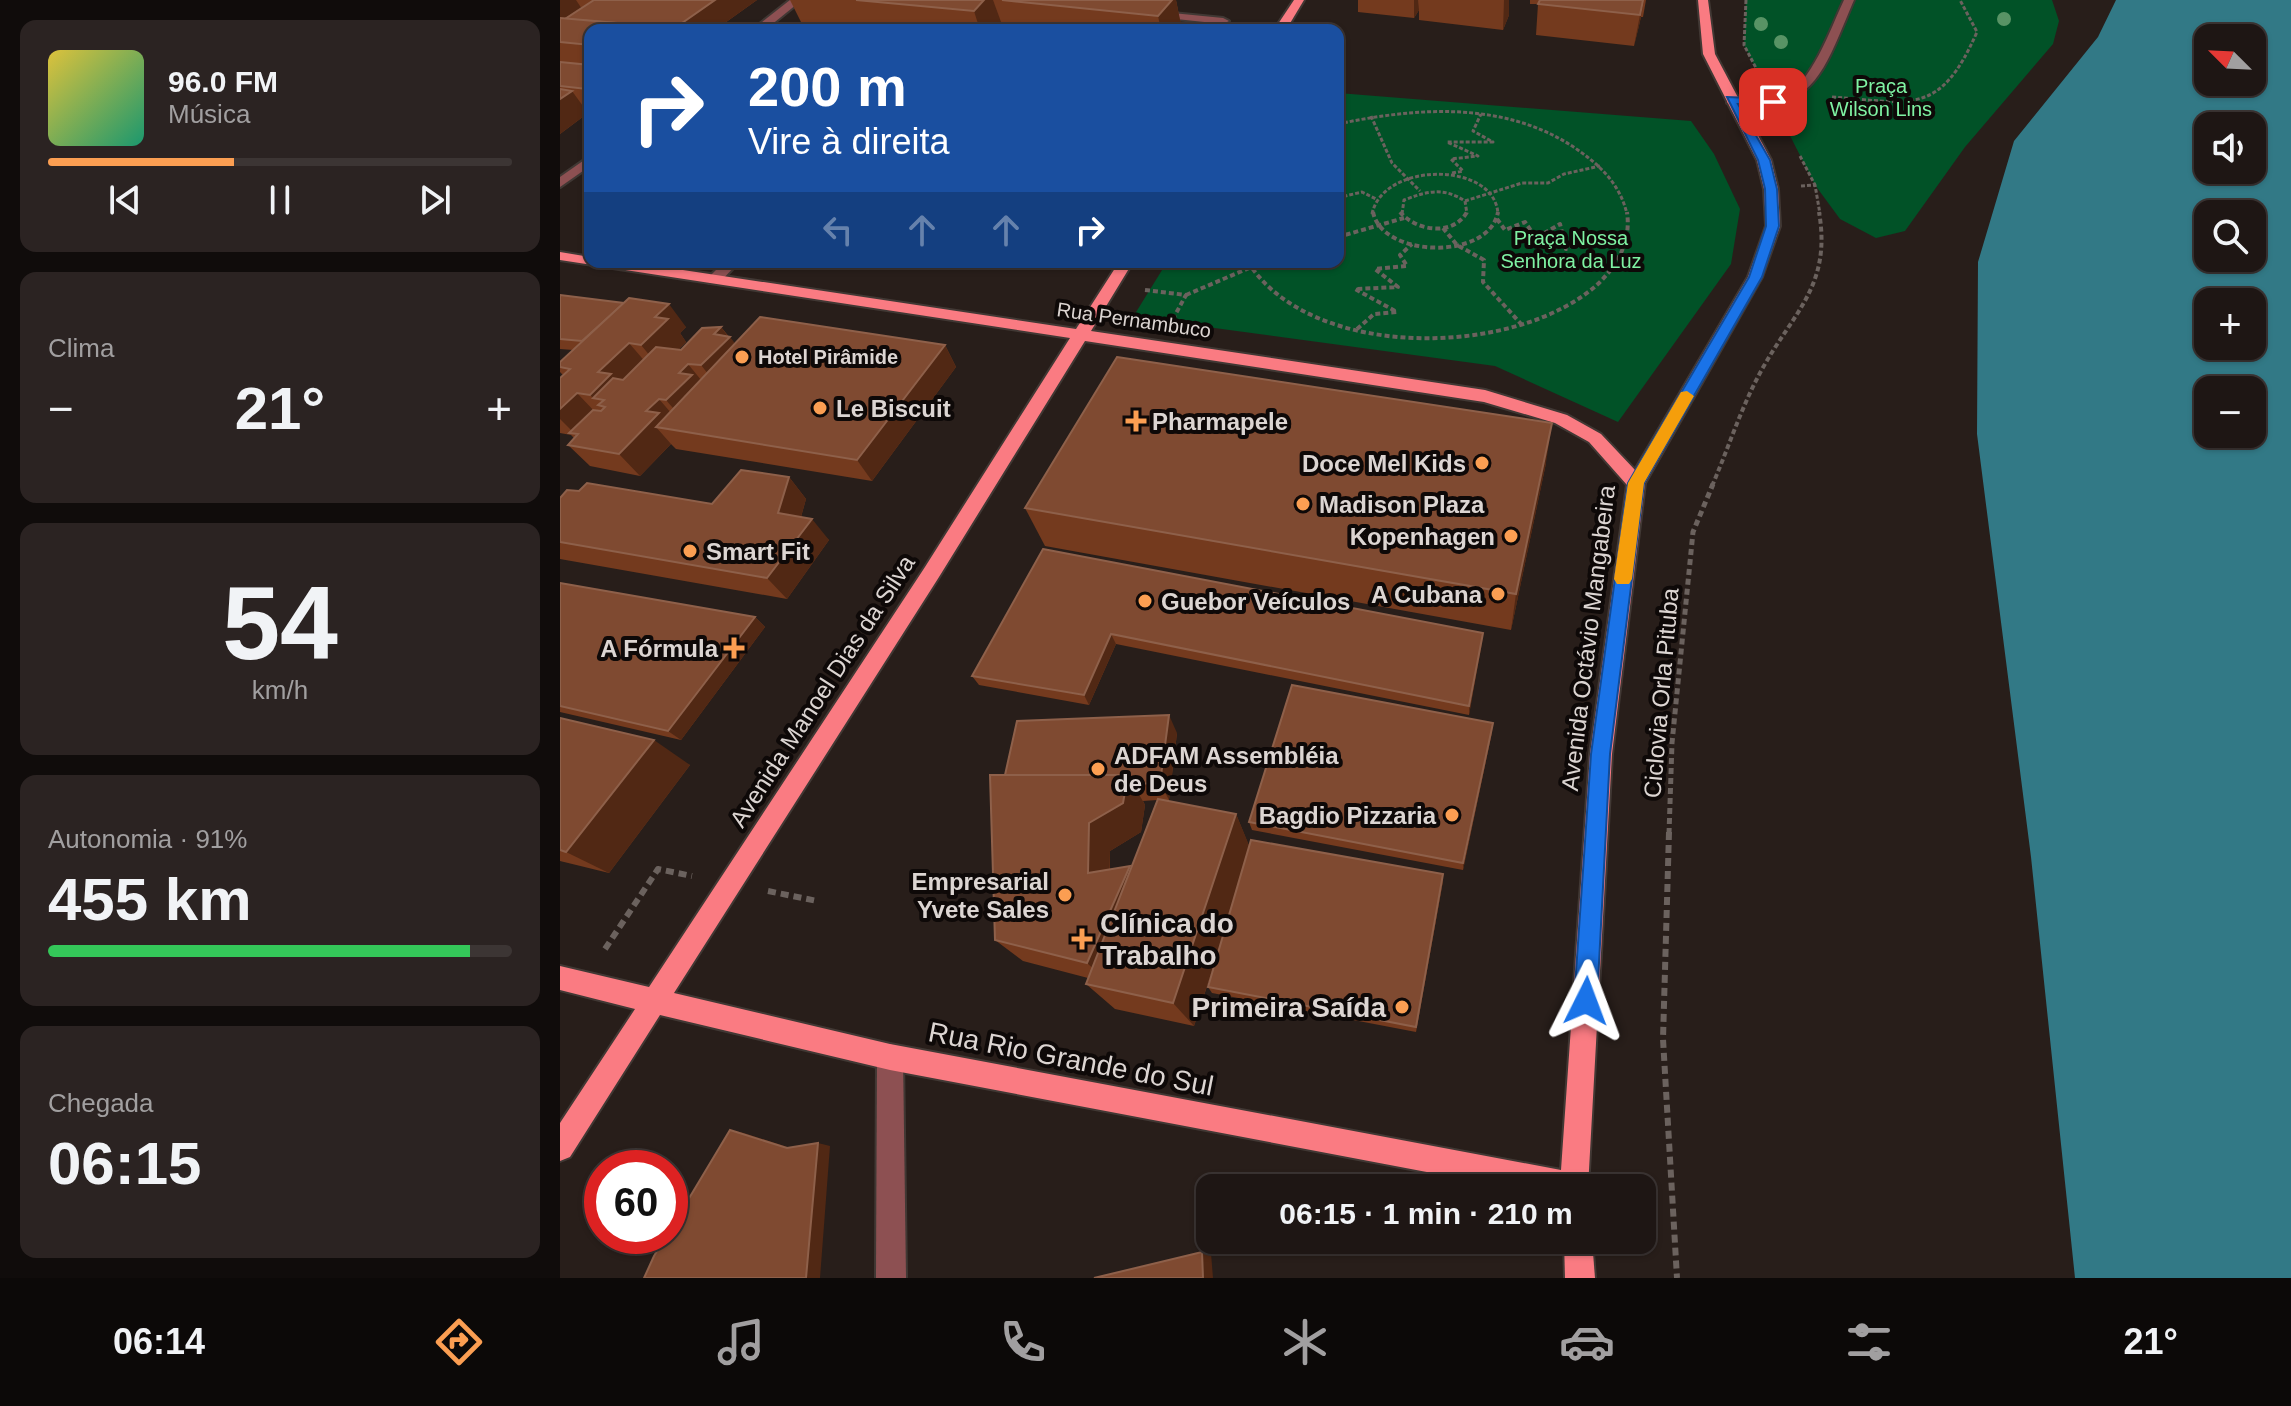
<!DOCTYPE html>
<html lang="pt">
<meta charset="utf-8">
<style>
:root{--surface:#1e1614;--page:#2b2322;--text:#f1f3f6;--muted:#a19fa0;--line:#3c3534;--accent:#fb9e52}
body{margin:0;font-family:Helvetica,sans-serif;background:var(--page);color:var(--text);height:100vh;display:flex;flex-direction:column;font-size:30px;white-space:nowrap}
*{box-sizing:border-box;margin:0}
p{font-size:26px;color:var(--muted)}
.icon{flex:none;width:44px;height:44px;fill:none;stroke:currentColor;stroke-width:2;stroke-linecap:round;stroke-linejoin:round}
.map{position:relative;flex:1;overflow:hidden}
.panel{display:flex;flex-direction:column;gap:20px;padding:20px;background:#100c0b;width:560px}
.panel>*{flex:none}
.top-card{position:absolute;left:24px;top:24px;width:760px;height:244px;border-radius:16px;box-shadow:0 2px 6px #0004,0 0 0 2px var(--line);background:#1a4fa0;color:#fff;overflow:hidden}
.needle{width:52px;rotate:294deg}
.fabs{position:absolute;left:1634px;top:24px;display:grid;gap:16px}
.fabs a{display:grid;place-items:center;width:72px;height:72px;border-radius:16px;background:var(--surface);box-shadow:0 2px 6px #0004,0 0 0 2px var(--line);font-size:40px}
.speed{position:absolute;left:24px;top:1150px;display:flex;gap:16px;font-size:40px;font-weight:700;text-align:center}
.speed>*{display:grid;place-content:center;width:104px;height:104px;border-radius:50%;background:var(--surface);box-shadow:0 2px 6px #0004,0 0 0 2px var(--line);line-height:1}
.speed .limit{border:12px solid #d22;background:#fff;color:#111}
.pin{position:absolute;display:grid;place-items:center;width:68px;height:68px;color:#fff;margin:-34px;border-radius:16px;box-shadow:0 4px 12px #0006}
.me{position:absolute;width:88px;margin:-44px;rotate:3deg;stroke-linejoin:round;filter:drop-shadow(0 0 6px #0008)}
.turn{display:flex;align-items:center;gap:28px;height:168px;padding:0 32px;font-size:36px}
.turn .icon{width:104px;height:104px;stroke-width:2.5}
.turn b{display:block;font-size:56px;line-height:68px}
.lanes{display:flex;align-items:center;height:76px;padding:0 32px;background:#0003;justify-content:center;gap:40px;direction:ltr}
.lanes .off{opacity:.35}
.big{font-size:60px;font-weight:700;line-height:1.1}
.panel .widget{flex:1;display:flex;flex-direction:column;justify-content:center;gap:12px;min-width:0;padding:0 28px;border-radius:16px;background:var(--page)}
.panel .dial{align-items:center;gap:0}
.dial b{font-size:104px;line-height:1}
.song{display:flex;align-items:center;gap:24px}
.cover{width:96px;height:96px;border-radius:12px;background:linear-gradient(135deg,hsl(50 70% 55%),hsl(160 70% 35%))}
.played{height:8px;border-radius:4px;background:linear-gradient(90deg,var(--accent) 40%,var(--line) 40%)}
.keys{display:flex;justify-content:space-around;direction:ltr}
.heat{display:flex;justify-content:space-between;align-items:center;font-size:44px;direction:ltr}
.charge{height:12px;border-radius:6px;background:linear-gradient(90deg,#34c759 91%,var(--line) 0)}
.trip{position:absolute;left:636px;top:1174px;width:460px;height:80px;border-radius:16px;background:var(--surface);box-shadow:0 2px 6px #0004,0 0 0 2px var(--line);font-weight:700;line-height:80px;text-align:center}
.tabs{display:flex;height:128px;justify-content:space-around;align-items:center;background:#0c0908;color:var(--muted)}
.tabs .icon{width:56px;height:56px}
.tabs .on{color:var(--accent)}
.tabs b{font-size:36px;color:var(--text)}
main{display:flex;flex:1;min-height:0}
.map>svg:first-child{display:block}
.green{fill:#015227}
.water{fill:#327986;fill-rule:evenodd}
.lines{fill:none;stroke-linecap:round;stroke-linejoin:round}
.minor-casing{stroke:#413834;stroke-width:4}
.major-casing{stroke:#413834;stroke-width:4}
.path-far3{stroke:#6b625e;stroke-width:3;stroke-dasharray:4 2;stroke-linecap:butt}
.path-far2{stroke:#6b625e;stroke-width:4;stroke-dasharray:5 3;stroke-linecap:butt}
.path-far1{stroke:#6b625e;stroke-width:5;stroke-dasharray:6 4;stroke-linecap:butt}
.path{stroke:#6b625e;stroke-width:6;stroke-dasharray:8 5;stroke-linecap:butt}
.minor{fill:#8d5052;fill-rule:evenodd}
.major{fill:#fa7b82;fill-rule:evenodd}
.tree{fill:#589365}
.wall{fill:#743a1e;fill-rule:evenodd}
.shaded-wall{fill:#512814}
.building{fill:#7f4a31;stroke:#8e604a;stroke-width:2}
.route{fill:#1a73e8;stroke:#114b97;stroke-width:2}
.slow{fill:#f59e0b}
.poi-dot{fill:#fb9e52;stroke:#0e0908;stroke-width:3}
.labels{text-anchor:middle;dominant-baseline:central;stroke-width:8;stroke-linejoin:round;paint-order:stroke}
.far-park-label{font-size:20px;fill:#7ff2a3;stroke:#0e0908}
.far-street-label{font-size:20px;fill:#dcd5d2;stroke:#0e0908}
.far-poi-label{font-size:20px;font-weight:bold;fill:#dcd5d2;stroke:#0e0908;text-anchor:start}
.poi-label{font-size:24px;font-weight:bold;fill:#dcd5d2;stroke:#0e0908;text-anchor:start}
.street-label{font-size:24px;fill:#dcd5d2;stroke:#0e0908}
.near-poi-label{font-size:28px;font-weight:bold;fill:#dcd5d2;stroke:#0e0908;text-anchor:start}
.near-street-label{font-size:28px;fill:#dcd5d2;stroke:#0e0908}
</style>
<main>
<section class="panel">
<div class="widget">
<div class="song"><i class="cover"></i><div><b>96.0 FM</b><p>Música</p></div></div>
<div class="played"></div>
<div class="keys"><svg class="icon" aria-label="previous" viewBox="0 0 24 24"><path d="M18 5L8 12l10 7zM5 5v14"/></svg><svg class="icon" aria-label="pause" viewBox="0 0 24 24"><path d="M8 5v14M16 5v14"/></svg><svg class="icon" aria-label="next" viewBox="0 0 24 24"><path d="M6 5l10 7-10 7zM19 5v14"/></svg></div>
</div>
<div class="widget"><p>Clima</p>
<div class="heat"><a>−</a><b class="big">21°</b><a>+</a></div>
</div>
<div class="widget dial"><b>54</b><p>km/h</p></div>
<div class="widget"><p>Autonomia · 91%</p><b class="big">455 km</b><div class="charge"></div></div>
<div class="widget"><p>Chegada</p><b class="big">06:15</b></div>
</section>
<div class="map">
<svg width="1731" height="1278" viewBox="0 0 1731 1278">
<rect width="100%" height="100%" fill="#281e1a"/>
<g class="green">
<polygon points="1186,0 1492,0 1499,21 1493,44 1405,147 1345,231 1316,238 1280,219 1255,185 1184,45"/>
<polygon points="778,93 1131,121 1154,154 1180,209 1171,264 1058,422 935,366 573,317 607,262 778,262"/>
</g>
<path class="water" d="M1556,0H1731V1278H1515L1471,857L1417,434L1418,262L1454,141L1538,37ZM1648,38H1692V82H1648ZM1648,126H1692V170H1648ZM1648,214H1692V258H1648ZM1648,302H1692V346H1648ZM1648,390H1692V434H1648Z"/>
<g class="lines">
<g class="minor-casing">
<g id="minor">
<polygon points="230,0 242,0 205,30 192,30"/>
<path d="M1284,0H1294C1265,67 1254,120 1167,103V97L1171,96C1187,97 1205,102 1221,97C1251,87 1271,27 1284,0Z"/>
<polygon points="592,11 663,18 669,21 663,24 588,16 586,14"/>
<polygon points="30,156 30,166 0,187 0,177"/>
<polygon points="164,262 179,262 159,283 149,283 149,277"/>
<polygon points="330,1044 339,1048 343,1057 346,1278 316,1278 317,1057 321,1048"/>
</g>
</g>
<g class="major-casing">
<g id="major">
<polygon points="734,0 744,0 726,30 714,30"/>
<path d="M1138,0H1148L1155,54L1211,160L1218,189L1220,226L1202,277L1085,483L1052,754L1028,1188H951L330,1070L100,1015L10,1157L0,1161V1123L75,1009L0,990V966L89,987L365,567L510,338L0,260V252L30,257V262H70L516,329L559,262H573L531,331L925,390L1007,415L1041,434L1075,470L1188,277L1206,226L1204,189L1197,160L1143,54ZM525,341L924,402L995,423L1029,442L1067,485L1030,754L1001,1170L330,1044L114,993L379,577Z"/>
<polygon points="1004,1240 1032,1240 1035,1278 1005,1278"/>
</g>
</g>
<g class="path-far3">
<polyline points="1186,0 1184,45 1196,68"/>
<path d="M1272,97C1353,103 1380,116 1417,32L1400,0"/>
<polyline points="811,116 832,163 860,191"/>
<path d="M778,124C858,107 945,101 1015,148C1040,165 1060,184 1067,214"/>
<polyline points="1240,156 1255,185"/>
<polyline points="892,173 903,171 891,159 918,156 887,142 933,142 913,131 921,114"/>
<polyline points="1241,186 1255,185 1260,214"/>
<polyline points="778,188 781,197 802,192 816,199"/>
<polyline points="905,201 962,183 988,183 1004,174 1040,166"/>
<path d="M812,214C823,161 935,161 938,214"/>
<path d="M842,214L844,200C868,191 883,187 905,201L907,214"/>
</g>
<g class="path-far2">
<path d="M813,212C822,258 929,261 938,212"/>
<path d="M840,212C856,231 893,237 907,212"/>
<polyline points="937,219 945,230 965,222 976,238 1000,224 1006,249 1029,233 1064,247"/>
<polyline points="883,228 897,245 924,260 923,282 962,325"/>
<polyline points="778,237 844,218"/>
<path d="M688,262C751,362 958,358 1039,283C1059,263 1071,240 1067,212"/>
<polyline points="585,290 626,295 614,317"/>
<polyline points="626,295 703,262"/>
<polyline points="797,329 814,314 837,312 795,289 838,287 815,269 847,266 840,255 852,244"/>
<path d="M1152,486C1168,449 1181,408 1200,373C1232,313 1272,287 1259,212"/>
</g>
<polyline class="path-far1" points="1109,834 1112,743 1133,532 1153,484"/>
<g class="path">
<polyline points="1109,832 1103,1039 1117,1278"/>
<polyline points="208,891 257,901"/>
<polyline points="45,949 98,869 132,876"/>
</g>
<use href="#minor" class="minor"/>
<use href="#major" class="major"/>
</g>
<g class="tree">
<circle cx="1444" cy="19" r="7"/>
<circle cx="1201" cy="24" r="7"/>
<circle cx="1221" cy="42" r="7"/>
<circle cx="1211" cy="82" r="7"/>
</g>
<g class="wall">
<polygon points="0,0 197,0 155,30 30,30 30,110 26,109 28,113 0,134"/>
<polygon points="230,0 616,0 622,30 245,30"/>
<polygon points="798,0 949,0 949,15 943,30 859,20 859,10 854,18 798,12"/>
<polygon points="970,0 1086,0 1083,17 1081,17 1074,46 976,35 978,4 970,4"/>
<polygon points="0,295 126,327 120,333 126,342 118,350 121,350 161,327 175,344 385,345 396,367 312,481 116,449 111,444 80,476 30,466 8,445 14,438 11,435 0,433 0,378 3,375 0,372 0,362 13,350 0,349"/>
<polygon points="986,463 951,630 485,546 465,508"/>
<polygon points="229,477 246,499 241,517 269,540 227,599 0,559 0,498 152,504"/>
<polygon points="483,549 923,633 909,715 556,644 529,705 419,685 412,676"/>
<polygon points="0,583 195,617 205,627 121,740 0,712"/>
<polygon points="0,718 130,765 49,873 0,861"/>
<polygon points="932,732 903,870 692,830 689,822"/>
<path d="M617,733L609,800H601L676,814L689,846L883,881L856,1032L652,993L648,987L656,959L634,1026L555,1009L526,984L528,978L463,961L435,940ZM597,800L571,868L550,869V851L581,832L585,805L583,801Z"/>
</g>
<g class="shaded-wall">
<polygon points="0,0 16,0 24,12 0,27"/>
<polygon points="155,0 197,0 155,30 112,30"/>
<polygon points="424,0 433,0 444,30 420,30 414,11"/>
<polygon points="612,0 616,0 622,30 601,30 598,16"/>
<polygon points="854,0 858,0 859,10 854,18"/>
<polygon points="944,0 949,0 949,15 943,30"/>
<polygon points="1084,0 1079,26 1074,46 1080,15"/>
<polygon points="12,91 28,113 0,134 0,99"/>
<polygon points="109,304 126,327 120,333 126,342 100,368 81,345 95,317"/>
<polygon points="161,327 169,338 170,337 187,359 159,388 141,365 154,334"/>
<polygon points="69,343 88,365 44,400 33,398 30,395 38,372"/>
<polygon points="385,345 396,367 312,481 297,460"/>
<polygon points="128,364 146,386 125,422 106,400 119,373"/>
<polygon points="17,393 38,415 15,434 0,419 0,409"/>
<polygon points="99,399 118,421 96,427 111,444 80,476 59,454 86,411"/>
<polygon points="992,423 986,463 951,630 956,594"/>
<polygon points="229,477 246,499 236,534 218,513"/>
<polygon points="252,519 269,540 227,599 207,578"/>
<polygon points="195,617 205,627 121,740 108,731"/>
<polygon points="923,633 922,643 909,715 909,706"/>
<polygon points="551,634 556,644 529,705 524,695"/>
<polygon points="609,715 617,733 609,800 600,783"/>
<polygon points="933,723 932,732 903,870 903,863"/>
<polygon points="94,740 130,765 49,873 6,852"/>
<polygon points="568,775 585,805 581,832 550,851 549,898 528,873 529,823"/>
<polygon points="676,814 691,850 634,1026 613,1003"/>
<polygon points="570,866 588,891 550,984 527,963"/>
<polygon points="883,874 883,881 856,1032 856,1027"/>
<polygon points="170,1130 184,1133 240,1151 227,1148"/>
<polygon points="258,1143 270,1146 260,1278 246,1278"/>
<polygon points="642,1252 651,1253 653,1278 643,1278"/>
</g>
<g class="building">
<polygon points="34,0 155,0 112,30 84,30 81,25 5,19"/>
<polygon points="296,0 424,0 414,11"/>
<polygon points="442,0 612,0 598,16"/>
<polygon points="980,0 1083,0 1080,15 978,4"/>
<polygon points="0,18 81,25 74,30 30,30 30,45 0,42"/>
<polygon points="0,62 30,65 30,87 27,89 0,86"/>
<polygon points="0,89 12,91 0,99"/>
<polygon points="0,295 64,303 22,341 0,339"/>
<polygon points="69,298 109,304 95,317 108,319 81,345 69,343 38,372 51,374 30,395 17,393 0,409 0,378 10,369 0,367 0,362"/>
<polygon points="200,317 385,345 297,460 96,427"/>
<polygon points="161,327 154,334 170,337 141,365 128,364 119,373 132,375 106,400 99,399 86,411 99,413 59,454 8,445 18,434 9,433 33,410 41,411 45,407 38,405 44,400 33,398 53,378 63,380 96,347 121,350 142,328"/>
<polygon points="557,357 992,423 956,594 465,508"/>
<polygon points="181,470 229,477 218,513 252,519 207,578 0,542 0,498 7,490 19,491 27,483 152,504"/>
<polygon points="483,549 923,633 909,706 551,634 524,695 412,676"/>
<polygon points="0,583 195,617 108,731 0,706"/>
<polygon points="732,685 933,723 903,863 689,822"/>
<polygon points="609,715 600,783 573,784 568,775 445,775 457,721"/>
<polygon points="0,718 94,740 6,852 0,850"/>
<polygon points="430,775 568,775 563,803 529,823 528,873 570,866 527,963 435,940"/>
<polygon points="598,799 676,814 613,1003 526,984"/>
<polygon points="691,840 883,874 856,1027 648,987"/>
<polygon points="170,1130 227,1148 258,1143 246,1278 84,1278 94,1256 106,1236 110,1236 110,1230"/>
<polygon points="642,1252 643,1278 534,1278"/>
</g>
<polygon class="route" points="1167,97 1213,99 1219,102 1213,105 1178,104 1210,160 1217,189 1219,226 1202,277 1084,483 1050,754 1037,1001 1034,1009 1026,1013 1018,1009 1014,1001 1031,754 1068,483 1189,277 1206,226 1205,189 1198,160"/>
<polygon class="slow" points="1127,391 1134,396 1084,483 1072,579 1069,584 1057,584 1054,579 1068,483 1121,392"/>
<g class="poi-dot">
<circle cx="182" cy="357" r="8"/>
<circle cx="260" cy="408" r="8"/>
<path d="M572 409h8v8h8v8h-8v8h-8v-8h-8v-8h8z"/>
<circle cx="922" cy="463" r="8"/>
<circle cx="743" cy="504" r="8"/>
<circle cx="951" cy="536" r="8"/>
<circle cx="130" cy="551" r="8"/>
<circle cx="938" cy="594" r="8"/>
<circle cx="585" cy="601" r="8"/>
<path d="M170 636h8v8h8v8h-8v8h-8v-8h-8v-8h8z"/>
<circle cx="538" cy="769" r="8"/>
<circle cx="892" cy="815" r="8"/>
<circle cx="505" cy="895" r="8"/>
<path d="M518 927h8v8h8v8h-8v8h-8v-8h-8v-8h8z"/>
<circle cx="842" cy="1007" r="8"/>
</g>
<g class="labels">
<g class="far-park-label">
<text x="1321" y="86">Praça<tspan x="1321" dy="23">Wilson Lins</tspan></text>
<text x="1011" y="238">Praça Nossa<tspan x="1011" dy="23">Senhora da Luz</tspan></text>
</g>
<g class="far-street-label">
<text transform="translate(574 320) rotate(8)">Rua Pernambuco</text>
</g>
<g class="far-poi-label">
<text x="198" y="357">Hotel Pirâmide</text>
</g>
<g class="poi-label">
<text x="276" y="408">Le Biscuit</text>
<text x="592" y="421">Pharmapele</text>
<text x="906" y="463" text-anchor="end">Doce Mel Kids</text>
<text x="759" y="504">Madison Plaza</text>
<text x="935" y="536" text-anchor="end">Kopenhagen</text>
<text x="146" y="551">Smart Fit</text>
<text x="922" y="594" text-anchor="end">A Cubana</text>
<text x="601" y="601">Guebor Veículos</text>
<text x="158" y="648" text-anchor="end">A Fórmula</text>
<text x="554" y="755">ADFAM Assembléia<tspan x="554" dy="28">de Deus</tspan></text>
<text x="876" y="815" text-anchor="end">Bagdio Pizzaria</text>
<text x="489" y="881" text-anchor="end">Empresarial<tspan x="489" dy="28">Yvete Sales</tspan></text>
</g>
<g class="street-label">
<text transform="translate(1028 638) rotate(-83)">Avenida Octávio Mangabeira</text>
<text transform="translate(262 691) rotate(-57)">Avenida Manoel Dias da Silva</text>
<text transform="translate(1101 693) rotate(-85)">Ciclovia Orla Pituba</text>
</g>
<g class="near-poi-label">
<text x="540" y="923">Clínica do<tspan x="540" dy="32">Trabalho</tspan></text>
<text x="826" y="1007" text-anchor="end">Primeira Saída</text>
</g>
<g class="near-street-label">
<text transform="translate(511 1059) rotate(11)">Rua Rio Grande do Sul</text>
</g>
</g>
</svg>
<div class="fabs">
<a><svg class="needle" viewBox="-14 -14 28 28"><path d="M0-13l5 13h-10z" fill="#e53935"/><path d="M0 13l5-13h-10z" fill="#a19fa0"/></svg></a>
<a><svg class="icon" aria-label="sound" viewBox="0 0 24 24"><path d="M4 9h4l5-4v14l-5-4H4zM17 9q2 3 0 6"/></svg></a>
<a><svg class="icon" aria-label="search" viewBox="0 0 24 24"><circle cx="10" cy="10" r="6"/><path d="M15 15l6 6"/></svg></a>
<a>+</a>
<a>−</a>
</div>
<div class="speed"><div class="limit">60</div></div>
<div class="pin" style="left:1213px;top:102px;background:#d93025"><svg class="icon" aria-label="arrive" viewBox="0 0 24 24"><path d="M6 21V4h12l-3 4 3 4H6"/></svg></div>
<svg class="me" style="left:1026px;top:1001px" viewBox="-20 -20 40 40"><path d="M0-17L14 15 0 8-14 15z" fill="#1a73e8" stroke="#fff" stroke-width="4"/></svg>
<div class="trip">06:15 · 1 min · 210 m</div>
<div class="top-card">
<div class="turn"><svg class="icon" aria-label="right" viewBox="0 0 24 24"><path d="M7 20v-9h11M14 6l5 5-5 5"/></svg><div><b>200 m</b>Vire à direita</div></div>
<div class="lanes"><svg class="icon off" aria-label="left" viewBox="0 0 24 24"><path d="M17 20v-9H6M10 6l-5 5 5 5"/></svg><svg class="icon off" aria-label="ahead" viewBox="0 0 24 24"><path d="M12 20V5M6 11l6-6 6 6"/></svg><svg class="icon off" aria-label="ahead" viewBox="0 0 24 24"><path d="M12 20V5M6 11l6-6 6 6"/></svg><svg class="icon" aria-label="right" viewBox="0 0 24 24"><path d="M7 20v-9h11M14 6l5 5-5 5"/></svg></div>
</div>
</div>
</main>
<nav class="tabs">
<b>06:14</b>
<svg class="icon on" aria-label="directions" viewBox="0 0 24 24"><path d="M12 3l9 9-9 9-9-9zM9 14v-3h6M13 9l2 2-2 2"/></svg>
<svg class="icon" aria-label="music" viewBox="0 0 24 24"><path d="M9 18V5l10-2v13"/><circle cx="6" cy="18" r="3"/><circle cx="16" cy="16" r="3"/></svg>
<svg class="icon" aria-label="phone" viewBox="0 0 24 24"><path d="M5 4h4l2 5-3 2q2 4 5 5l2-3 5 2v4C11 20 4 13 5 4z"/></svg>
<svg class="icon" aria-label="climate" viewBox="0 0 24 24"><path d="M12 3v18M4 7l16 10M4 17L20 7"/></svg>
<svg class="icon" aria-label="car" viewBox="0 0 24 24"><path d="M5 17H2v-5l4-1 3-4h7l3 4 3 1v5h-3M9 17h6M6 11h13"/><circle cx="7" cy="17" r="2"/><circle cx="17" cy="17" r="2"/></svg>
<svg class="icon" aria-label="filters" viewBox="0 0 24 24"><path d="M4 7h16M4 17h16"/><circle cx="9" cy="7" r="2"/><circle cx="15" cy="17" r="2"/></svg>
<b>21°</b>
</nav>
